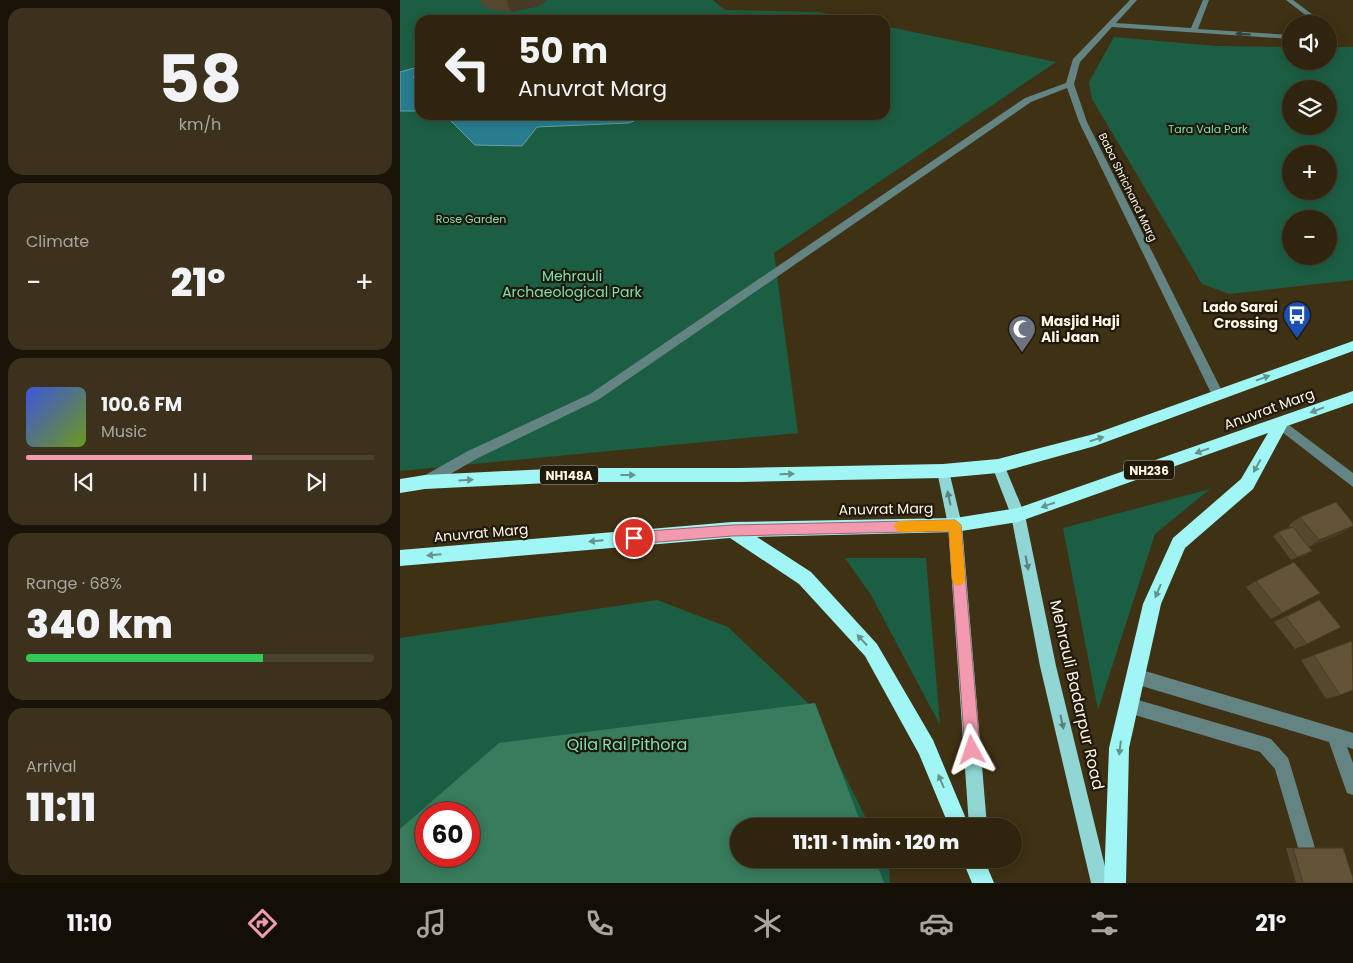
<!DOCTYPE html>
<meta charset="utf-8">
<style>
:root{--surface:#2f250e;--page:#3b311c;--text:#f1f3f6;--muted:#a7a59e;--line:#4a422e;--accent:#f29aaf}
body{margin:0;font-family:Poppins,sans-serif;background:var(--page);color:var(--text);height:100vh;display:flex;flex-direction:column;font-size:19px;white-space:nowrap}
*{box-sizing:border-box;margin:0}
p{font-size:16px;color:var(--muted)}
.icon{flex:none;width:28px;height:28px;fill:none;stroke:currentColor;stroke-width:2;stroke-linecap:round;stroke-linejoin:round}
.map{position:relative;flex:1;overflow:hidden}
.details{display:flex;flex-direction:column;gap:8px;padding:8px;background:#1a1408;width:400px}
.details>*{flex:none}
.banner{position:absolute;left:15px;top:15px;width:475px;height:105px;border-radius:15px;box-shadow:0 2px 12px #0003,0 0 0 1px var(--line);background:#2f250e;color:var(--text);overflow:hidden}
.buttons{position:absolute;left:882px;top:15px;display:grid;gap:10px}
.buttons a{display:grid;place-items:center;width:55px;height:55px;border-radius:50%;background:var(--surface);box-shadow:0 2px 12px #0003,0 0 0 1px var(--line);font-size:25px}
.speed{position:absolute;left:15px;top:802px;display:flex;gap:10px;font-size:25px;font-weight:700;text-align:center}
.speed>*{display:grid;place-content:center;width:65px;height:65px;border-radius:50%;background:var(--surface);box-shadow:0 2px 12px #0003,0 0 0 1px var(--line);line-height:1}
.speed .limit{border:8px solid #d22;background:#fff;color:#111}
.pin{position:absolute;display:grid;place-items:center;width:42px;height:42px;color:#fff;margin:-21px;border:2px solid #fff;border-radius:50%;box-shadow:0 1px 5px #0007}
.me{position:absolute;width:55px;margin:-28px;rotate:355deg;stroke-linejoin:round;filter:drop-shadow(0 0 4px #0008)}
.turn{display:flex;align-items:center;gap:18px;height:105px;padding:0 20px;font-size:22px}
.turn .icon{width:65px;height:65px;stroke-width:2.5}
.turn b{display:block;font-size:35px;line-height:42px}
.big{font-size:38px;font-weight:800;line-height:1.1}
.details .widget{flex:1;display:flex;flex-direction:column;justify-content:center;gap:8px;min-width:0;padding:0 18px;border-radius:15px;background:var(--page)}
.details .dial{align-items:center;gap:0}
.dial b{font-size:65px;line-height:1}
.song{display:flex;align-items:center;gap:15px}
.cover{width:60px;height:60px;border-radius:8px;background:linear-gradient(135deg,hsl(230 70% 55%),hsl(80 70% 35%))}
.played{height:5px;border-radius:2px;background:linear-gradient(90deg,var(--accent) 65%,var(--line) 65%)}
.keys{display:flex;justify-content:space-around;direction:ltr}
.heat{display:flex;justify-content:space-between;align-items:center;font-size:28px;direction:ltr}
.charge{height:8px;border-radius:4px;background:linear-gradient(90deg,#34c759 68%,var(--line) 0)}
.trip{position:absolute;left:330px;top:818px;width:292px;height:50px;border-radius:25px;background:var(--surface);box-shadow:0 2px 12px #0003,0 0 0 1px var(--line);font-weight:800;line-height:50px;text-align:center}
.menu{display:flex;height:80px;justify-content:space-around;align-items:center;background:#130f06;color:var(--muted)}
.menu .icon{width:35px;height:35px}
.menu .on{color:var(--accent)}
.menu b{font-size:22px;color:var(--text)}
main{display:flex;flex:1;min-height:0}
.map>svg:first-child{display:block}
.green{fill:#1c5e43;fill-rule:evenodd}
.forest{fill:#387b5d;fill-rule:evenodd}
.water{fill:#277d8e;stroke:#67a1a8}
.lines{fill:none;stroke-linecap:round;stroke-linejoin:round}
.minor{fill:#638483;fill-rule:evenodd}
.major{fill:#8fd6d4;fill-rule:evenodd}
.highway{fill:#a0f6f4;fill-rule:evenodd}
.wall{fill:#55482e}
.shaded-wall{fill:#453b26}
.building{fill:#635436;stroke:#453b26}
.oneway{fill:#373f36}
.oneway2{fill:#66938c}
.oneway3{fill:#5d817a}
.route{fill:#f29aaf;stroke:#9d6472}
.slow{fill:#f59e0b}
.labels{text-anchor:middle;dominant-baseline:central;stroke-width:4.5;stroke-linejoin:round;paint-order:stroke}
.far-park-label{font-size:11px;fill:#7ddfb2;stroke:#201a0d}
.far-street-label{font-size:11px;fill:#fdf4e3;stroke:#201a0d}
.shield{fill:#201a0d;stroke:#bbb3a3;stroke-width:1}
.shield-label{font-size:12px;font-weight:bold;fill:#fdf4e3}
.park-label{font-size:14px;fill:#7ddfb2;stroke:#201a0d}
.poi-label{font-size:14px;font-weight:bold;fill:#fdf4e3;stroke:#201a0d;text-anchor:end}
.street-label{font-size:14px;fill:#fdf4e3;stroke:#201a0d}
.near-street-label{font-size:16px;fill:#fdf4e3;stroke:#201a0d}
.near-park-label{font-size:16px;fill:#7ddfb2;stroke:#201a0d}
</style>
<main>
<section class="details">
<div class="widget dial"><b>58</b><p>km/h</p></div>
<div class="widget"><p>Climate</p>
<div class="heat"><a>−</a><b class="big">21°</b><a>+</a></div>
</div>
<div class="widget">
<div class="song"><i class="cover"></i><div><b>100.6 FM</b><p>Music</p></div></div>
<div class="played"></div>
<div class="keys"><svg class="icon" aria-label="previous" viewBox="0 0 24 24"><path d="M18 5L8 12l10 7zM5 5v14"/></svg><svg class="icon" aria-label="pause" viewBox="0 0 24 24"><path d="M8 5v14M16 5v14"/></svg><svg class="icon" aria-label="next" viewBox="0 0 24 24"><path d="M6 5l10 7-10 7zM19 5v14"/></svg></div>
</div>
<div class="widget"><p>Range · 68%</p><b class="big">340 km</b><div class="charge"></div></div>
<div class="widget"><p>Arrival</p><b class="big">11:11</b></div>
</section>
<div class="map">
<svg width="953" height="883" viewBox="0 0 953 883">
<rect width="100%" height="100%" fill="#3f3113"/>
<g class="green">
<polygon points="0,0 313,0 325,10 418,12 457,20 20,20 20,115 485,115 485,26 656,62 374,253 398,433 0,471"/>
<path d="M714,37L816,46L891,47V61H929V47H953V280L829,294L802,284L692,99L689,82ZM891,89H929V126H891ZM891,154H929V191H891ZM891,219H929V256H891Z"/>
<polygon points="810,489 755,534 698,710 663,528"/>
<polygon points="445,558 526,558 540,725 471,595"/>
<path d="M257,600L328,627L409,704L470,826H339V859H487L489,864L490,883H0V638ZM26,814H69V856H26Z"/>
</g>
<path class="forest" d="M415,703L462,826H339V859H475L484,883H0V829L99,743ZM26,814H69V856H26Z"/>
<g class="water">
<polygon points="14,68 20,72 13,77 20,79 20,111 0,111 0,72"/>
<polygon points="45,115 247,115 229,123 137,127 122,146 75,145"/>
</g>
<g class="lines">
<g class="minor">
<polygon points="730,0 737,0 716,23 791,28 803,0 809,0 798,29 891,35 891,39 712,27 680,62 674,84 687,122 824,395 822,398 818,400 812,395 679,122 667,88 631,102 198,400 76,459 30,486 25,488 20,486 18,482 20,478 68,451 190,394 625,98 666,83 673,59"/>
<polygon points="886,0 893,0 925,24 917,24"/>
<polygon points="929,27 935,33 929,38"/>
<polygon points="881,419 953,473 953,487 877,428 875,424 877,420"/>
<polygon points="735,668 953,733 953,749 947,747 953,763 953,795 947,793 929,742 735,684 730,681 727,676 730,671"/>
<polygon points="728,697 865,737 871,739 888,758 890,764 915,848 912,854 906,857 900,854 875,769 860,752 728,713 722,711 720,705 722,699"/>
</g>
<g class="major">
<polygon points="598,460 603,462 625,515 656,666 709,883 691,883 640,666 611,515 592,466 593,462"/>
<polygon points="543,465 548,467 549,471 562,525 587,826 569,826 548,525 537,471 538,467"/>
</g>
<g class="highway">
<polygon points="953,341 953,351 695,446 598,473 543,478 339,482 169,482 25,489 0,493 0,479 25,475 169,468 339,468 543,464 598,459 694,434"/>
<polygon points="953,391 953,403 887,426 853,489 785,548 761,604 729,748 726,883 704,883 709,748 743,604 773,538 841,479 868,433 618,522 555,532 357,537 411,572 477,644 533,740 569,826 549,826 519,754 465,656 399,584 330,538 0,566 0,550 332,522 555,518 618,508"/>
<polygon points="562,859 584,859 594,883 572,883"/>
</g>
</g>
<g class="wall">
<polygon points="80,0 148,0 136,7 111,12 89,9 83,5"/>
<polygon points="900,517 943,533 909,547 907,555 891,560 873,536 878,532 891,528 889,525"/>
<polygon points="856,581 920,593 871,619 846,587"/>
<polygon points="919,600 907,644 895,649 874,622"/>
<polygon points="952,641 940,695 926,699 901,660"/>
<polygon points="886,848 943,848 953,883 896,883"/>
</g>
<g class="shaded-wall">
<polygon points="106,0 148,0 136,7 111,12"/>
<polygon points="953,526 943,533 907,548 919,540"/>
<polygon points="912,551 907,555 891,560 897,557"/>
</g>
<g class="building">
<polygon points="936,502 953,523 953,526 919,540 900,517"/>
<polygon points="893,527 912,551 897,557 878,532"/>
<polygon points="894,562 920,593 882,613 856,581"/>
<polygon points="919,600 941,627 907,644 886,617"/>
<polygon points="952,641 953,690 940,695 914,655"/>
<polygon points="893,848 943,848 953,878 953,883 903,883"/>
</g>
<defs><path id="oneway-solid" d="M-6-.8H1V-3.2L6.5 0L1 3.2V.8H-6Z" transform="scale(1.25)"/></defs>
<use class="oneway" href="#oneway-solid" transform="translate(843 34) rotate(-176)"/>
<g class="oneway2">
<use href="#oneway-solid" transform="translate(863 378) rotate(-20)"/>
<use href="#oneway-solid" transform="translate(917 410) rotate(159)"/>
<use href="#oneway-solid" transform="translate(697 439) rotate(-18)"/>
<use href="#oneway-solid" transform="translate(802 451) rotate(161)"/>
<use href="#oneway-solid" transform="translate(857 466) rotate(119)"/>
<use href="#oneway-solid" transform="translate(387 474) rotate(-1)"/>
<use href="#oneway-solid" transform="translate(228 475)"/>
<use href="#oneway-solid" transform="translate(66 480) rotate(-3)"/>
<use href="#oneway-solid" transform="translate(648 505) rotate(161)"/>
<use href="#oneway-solid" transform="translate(196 541) rotate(175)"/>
<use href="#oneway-solid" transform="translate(34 555) rotate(175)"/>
<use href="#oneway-solid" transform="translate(758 591) rotate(113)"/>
<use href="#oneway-solid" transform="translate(462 640) rotate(-133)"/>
<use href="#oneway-solid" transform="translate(720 748) rotate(97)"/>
<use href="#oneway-solid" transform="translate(541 781) rotate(-113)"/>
</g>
<g class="oneway3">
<use href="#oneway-solid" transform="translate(549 498) rotate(-102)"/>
<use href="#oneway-solid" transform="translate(627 563) rotate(79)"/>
<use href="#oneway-solid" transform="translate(662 722) rotate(77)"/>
</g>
<polygon class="route" points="555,520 561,525 580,750 578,756 572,758 567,756 565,750 549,531 332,536 234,544 230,542 228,538 230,534 234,532 332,525"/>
<polygon class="slow" points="555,520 561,525 565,579 563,584 559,586 554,584 552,579 549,531 499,532 493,526 499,521"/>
<defs>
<g id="bus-pin" transform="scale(1.4375)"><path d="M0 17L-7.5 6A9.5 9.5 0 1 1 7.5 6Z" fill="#1a4fb4" stroke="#201a0d"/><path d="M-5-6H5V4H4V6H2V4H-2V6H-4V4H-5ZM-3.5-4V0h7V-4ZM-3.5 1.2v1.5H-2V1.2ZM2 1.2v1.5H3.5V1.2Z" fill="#fff"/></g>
<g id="mosque-pin" transform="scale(1.4375)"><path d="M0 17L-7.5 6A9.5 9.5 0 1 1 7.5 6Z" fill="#6b7280" stroke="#201a0d"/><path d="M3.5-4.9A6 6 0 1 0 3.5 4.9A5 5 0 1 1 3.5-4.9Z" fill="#fff"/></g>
</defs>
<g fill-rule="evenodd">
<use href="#bus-pin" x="897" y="315"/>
<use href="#mosque-pin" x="622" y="329"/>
</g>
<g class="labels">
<g class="far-park-label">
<text x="808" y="129">Tara Vala Park</text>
<text x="71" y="219">Rose Garden</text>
</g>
<g class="far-street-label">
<text transform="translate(728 187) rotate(64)">Baba Shrichand Marg</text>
</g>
<g class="shield">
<rect x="724" y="460.5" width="50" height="19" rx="4"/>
<rect x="140" y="465.5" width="58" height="19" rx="4"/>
</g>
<g class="shield-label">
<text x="749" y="470">NH236</text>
<text x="169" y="475">NH148A</text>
</g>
<g class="park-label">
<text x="172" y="276">Mehrauli<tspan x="172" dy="16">Archaeological Park</tspan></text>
</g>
<g class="poi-label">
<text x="878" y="307">Lado Sarai<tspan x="878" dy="16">Crossing</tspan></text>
<text x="641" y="321" text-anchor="start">Masjid Haji<tspan x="641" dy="16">Ali Jaan</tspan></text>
</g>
<g class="street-label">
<text transform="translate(869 409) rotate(-20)">Anuvrat Marg</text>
<text transform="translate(486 509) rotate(-1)">Anuvrat Marg</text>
<text transform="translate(81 533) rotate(-5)">Anuvrat Marg</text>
</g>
<g class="near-street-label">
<text transform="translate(677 695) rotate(77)">Mehrauli Badarpur Road</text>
</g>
<g class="near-park-label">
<text x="227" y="744">Qila Rai Pithora</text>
</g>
</g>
</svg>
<div class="buttons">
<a><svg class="icon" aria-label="sound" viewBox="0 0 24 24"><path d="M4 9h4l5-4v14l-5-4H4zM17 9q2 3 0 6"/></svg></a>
<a><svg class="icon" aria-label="layers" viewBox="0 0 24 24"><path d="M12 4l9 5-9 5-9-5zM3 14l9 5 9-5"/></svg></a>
<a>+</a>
<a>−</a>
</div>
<div class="speed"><div class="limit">60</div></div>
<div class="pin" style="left:234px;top:538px;background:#d93025"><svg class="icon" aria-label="arrive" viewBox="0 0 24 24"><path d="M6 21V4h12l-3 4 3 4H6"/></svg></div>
<svg class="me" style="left:572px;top:750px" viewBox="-20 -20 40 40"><path d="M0-17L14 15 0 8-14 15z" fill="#f29aaf" stroke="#fff" stroke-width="4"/></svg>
<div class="trip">11:11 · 1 min · 120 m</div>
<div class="banner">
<div class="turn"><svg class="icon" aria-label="left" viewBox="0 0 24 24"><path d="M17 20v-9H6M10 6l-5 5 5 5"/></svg><div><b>50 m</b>Anuvrat Marg</div></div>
</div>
</div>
</main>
<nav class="menu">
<b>11:10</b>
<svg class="icon on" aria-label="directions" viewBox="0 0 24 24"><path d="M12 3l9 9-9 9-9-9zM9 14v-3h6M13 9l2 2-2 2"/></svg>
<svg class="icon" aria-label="music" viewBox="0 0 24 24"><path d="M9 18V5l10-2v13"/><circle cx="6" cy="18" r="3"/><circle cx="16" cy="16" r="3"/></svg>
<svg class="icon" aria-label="phone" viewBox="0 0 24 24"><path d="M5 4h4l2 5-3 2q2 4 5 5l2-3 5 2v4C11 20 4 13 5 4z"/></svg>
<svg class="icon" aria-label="climate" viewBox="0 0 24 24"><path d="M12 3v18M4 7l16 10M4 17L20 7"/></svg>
<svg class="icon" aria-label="car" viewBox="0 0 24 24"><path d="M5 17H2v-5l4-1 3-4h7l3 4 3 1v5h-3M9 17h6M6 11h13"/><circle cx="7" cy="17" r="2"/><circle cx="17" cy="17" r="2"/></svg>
<svg class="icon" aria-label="filters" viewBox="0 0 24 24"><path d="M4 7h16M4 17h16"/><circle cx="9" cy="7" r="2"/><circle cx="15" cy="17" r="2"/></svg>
<b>21°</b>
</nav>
